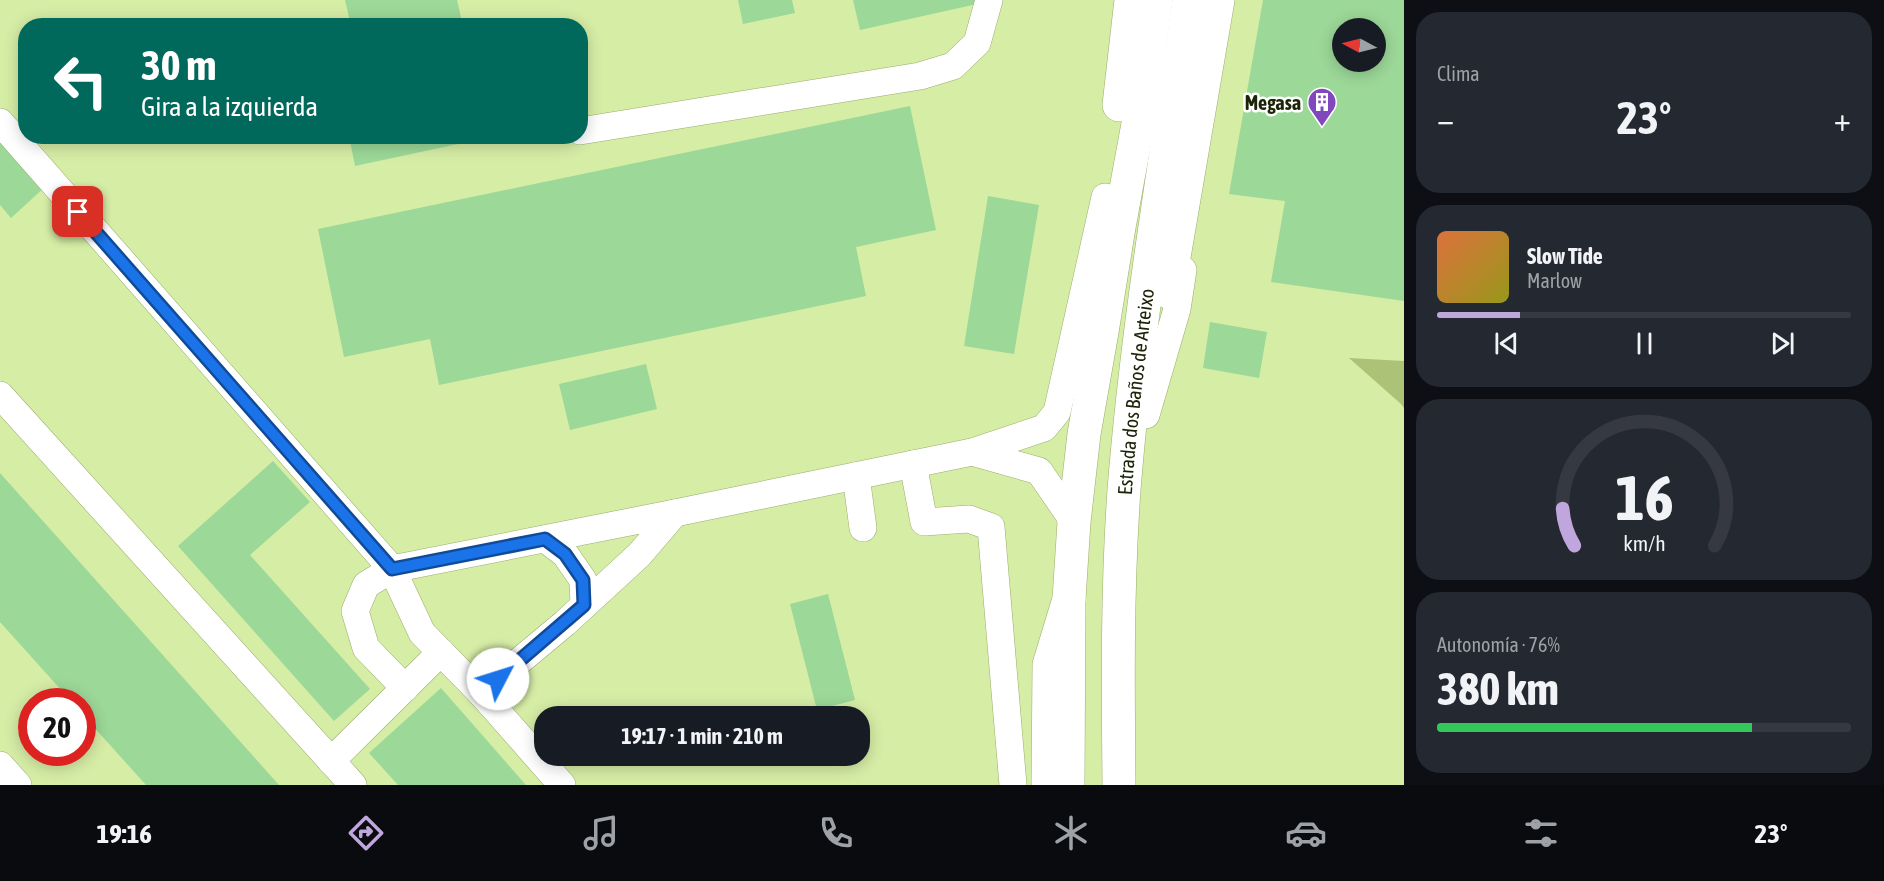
<!DOCTYPE html>
<html lang="es">
<meta charset="utf-8">
<style>
:root{--surface:#171b24;--page:#242831;--text:#f1f3f6;--muted:#9ea1a6;--line:#363941;--accent:#bfa6dd}
body{margin:0;font-family:"Asap Condensed",sans-serif;background:var(--page);color:var(--text);height:100vh;display:flex;flex-direction:column;font-size:22px;white-space:nowrap}
*{box-sizing:border-box;margin:0}
p{font-size:20px;color:var(--muted)}
.icon{flex:none;width:33px;height:33px;fill:none;stroke:currentColor;stroke-width:2;stroke-linecap:round;stroke-linejoin:round}
.map{position:relative;flex:1;overflow:hidden}
.side{display:flex;flex-direction:column;gap:12px;padding:12px;background:#0d0f14;width:480px}
.side>*{flex:none}
.guide{position:absolute;left:18px;top:18px;width:570px;height:126px;border-radius:24px;box-shadow:0 3px 15px #0003;background:#00695c;color:#fff;overflow:hidden}
.needle{width:39px;rotate:277deg}
.buttons{position:absolute;left:1332px;top:18px;display:grid;gap:12px}
.buttons a{display:grid;place-items:center;width:54px;height:54px;border-radius:50%;background:var(--surface);box-shadow:0 3px 15px #0003;font-size:30px}
.speed{position:absolute;left:18px;top:688px;display:flex;gap:12px;font-size:30px;font-weight:700;text-align:center}
.speed>*{display:grid;place-content:center;width:78px;height:78px;border-radius:50%;background:var(--surface);box-shadow:0 3px 15px #0003;line-height:1}
.speed .limit{border:9px solid #d22;background:#fff;color:#111}
.pin{position:absolute;display:grid;place-items:center;width:51px;height:51px;color:#fff;margin:-26px;border-radius:12px;box-shadow:0 3px 9px #0006}
.me{position:absolute;width:66px;margin:-33px;rotate:50deg;stroke-linejoin:round;filter:drop-shadow(0 0 4px #0008)}
.turn{display:flex;align-items:center;gap:21px;height:126px;padding:0 24px;font-size:27px}
.turn .icon{width:78px;height:78px;stroke-width:2.5}
.turn b{display:block;font-size:42px;line-height:51px}
.big{font-size:45px;font-weight:700;line-height:1.1}
.side .tile{flex:1;display:flex;flex-direction:column;justify-content:center;gap:9px;min-width:0;padding:0 21px;border-radius:24px;background:var(--page)}
.side .dial{align-items:center;gap:0}
.dial svg{height:156px;overflow:visible;fill:none;stroke:var(--line);stroke-width:7;stroke-linecap:round;text-anchor:middle}
.dial text{fill:var(--text);stroke:none}
.song{display:flex;align-items:center;gap:18px}
.cover{width:72px;height:72px;border-radius:9px;background:linear-gradient(135deg,hsl(20 70% 55%),hsl(60 70% 35%))}
.played{height:6px;border-radius:3px;background:linear-gradient(90deg,var(--accent) 20%,var(--line) 20%)}
.keys{display:flex;justify-content:space-around;direction:ltr}
.heat{display:flex;justify-content:space-between;align-items:center;font-size:33px;direction:ltr}
.charge{height:9px;border-radius:4px;background:linear-gradient(90deg,#34c759 76%,var(--line) 0)}
.trip{position:absolute;left:534px;top:706px;width:336px;height:60px;border-radius:24px;background:var(--surface);box-shadow:0 3px 15px #0003;font-weight:700;line-height:60px;text-align:center}
.tabs{display:flex;height:96px;justify-content:space-around;align-items:center;background:#090b0e;color:var(--muted)}
.tabs .icon{width:42px;height:42px}
.tabs .on{color:var(--accent)}
.tabs b{font-size:27px;color:var(--text)}
main{display:flex;flex:1;min-height:0}
.map>svg:first-child{display:block}
.green{fill:#abc277}
.building{fill:#9cd898;fill-rule:evenodd}
.lines{fill:none;stroke-linecap:round;stroke-linejoin:round}
.minor-casing{stroke:#99ae6a;stroke-width:28}
.major-casing{stroke:#99ae6a;stroke-width:34}
.highway-casing{stroke:#99ae6a;stroke-width:34}
.minor{stroke:#fff;stroke-width:27}
.major{stroke:#fff;stroke-width:33}
.highway{stroke:#fff;stroke-width:33}
.route-casing{stroke:#114b97;stroke-width:15}
.route{stroke:#1a73e8;stroke-width:10}
.labels{text-anchor:middle;dominant-baseline:central;stroke-width:5;stroke-linejoin:round;paint-order:stroke}
.poi-label{font-size:20px;font-weight:bold;fill:#1c2408;stroke:#fff;text-anchor:end}
.street-label{font-size:20px;fill:#1c2408;stroke:#fff}
</style>
<main>
<div class="map">
<svg width="1404" height="785" viewBox="0 0 1404 785">
<rect width="100%" height="100%" fill="#d6eda6"/>
<polygon class="green" points="1349,358 1404,361 1404,408 1401,404"/>
<g class="building">
<polygon points="345,0 457,0 463,26 351,26"/>
<polygon points="738,0 792,0 795,13 743,24"/>
<polygon points="853,0 976,0 977,4 860,30"/>
<path d="M1263,0H1404V301L1271,282L1285,201L1229,194ZM1342,28H1376V62H1342Z"/>
<polygon points="910,106 936,230 856,247 866,296 439,385 430,339 344,357 318,229"/>
<polygon points="0,135 46,186 11,218 0,205"/>
<polygon points="349,136 486,136 486,138 355,166"/>
<polygon points="988,196 1039,205 1014,354 964,346"/>
<polygon points="1210,322 1267,332 1259,378 1203,368"/>
<polygon points="646,364 657,409 570,430 559,384"/>
<polygon points="273,461 310,502 250,555 370,689 334,721 178,546"/>
<polygon points="0,473 279,785 146,785 82,714 82,702 72,702 0,622"/>
<polygon points="828,594 855,700 817,710 790,604"/>
<polygon points="441,688 526,785 398,785 369,753"/>
</g>
<g class="lines">
<g class="minor-casing">
<g id="minor">
<polyline points="0,122 392,569 422,633 481,693 562,785"/>
<polyline points="580,131 920,76 953,66 977,43 989,0"/>
<polyline points="0,395 353,785"/>
<polyline points="1146,415 1177,309 1183,270"/>
<polyline points="972,452 1039,471 1074,522"/>
<polyline points="913,464 924,522 969,519 991,527 1013,785"/>
<polyline points="856,476 863,528"/>
<polyline points="675,513 972,452 1044,428 1057,412 1105,197"/>
<polyline points="545,539 565,554 583,580 584,605"/>
<polyline points="405,688 366,648 355,611 366,585 392,569 675,513 639,555 565,623 481,693"/>
<polyline points="331,761 441,652"/>
<polyline points="0,765 18,785"/>
</g>
</g>
<g class="major-casing">
<g id="major">
<polyline points="1119,105 1131,0"/>
<polyline points="1168,292 1218,0"/>
<polyline points="1048,785 1049,665 1069,599 1074,522 1084,434 1102,332 1119,227 1138,124 1156,0"/>
<path id="s1" d="M1119,785C1118,687 1117,588 1124,490C1137,326 1165,163 1189,0"/>
</g>
</g>
<g class="highway-casing">
<polyline id="highway" points="1068,785 1069,599"/>
</g>
<use href="#minor" class="minor"/>
<use href="#major" class="major"/>
<use href="#highway" class="highway"/>
</g>
<g class="lines">
<g class="route-casing">
<polyline id="route" points="78,212 392,569 545,539 565,554 583,580 584,605 498,679"/>
</g>
<use href="#route" class="route"/>
</g>
<defs>
<g id="building-pin" transform="scale(1.5)"><path d="M0 17L-7.5 6A9.5 9.5 0 1 1 7.5 6Z" fill="#8147be" stroke="#fff"/><path d="M-4-6H4V6H1V3H-1V6H-4ZM-2.5-4.3h1.7v1.8h-1.7ZM.8-4.3h1.7v1.8H.8ZM-2.5-1h1.7V.8h-1.7ZM.8-1h1.7V.8H.8Z" fill="#fff"/></g>
</defs>
<g fill-rule="evenodd">
<use href="#building-pin" x="1322" y="102"/>
</g>
<g class="labels">
<g class="poi-label">
<text x="1301" y="102">Megasa</text>
</g>
<g class="street-label">
<text stroke="none"><textPath href="#s1" startOffset="394">Estrada dos Baños de Arteixo</textPath></text>
</g>
</g>
</svg>
<div class="buttons">
<a><svg class="needle" viewBox="-14 -14 28 28"><path d="M0-13l5 13h-10z" fill="#e53935"/><path d="M0 13l5-13h-10z" fill="#9ea1a6"/></svg></a>
</div>
<div class="speed"><div class="limit">20</div></div>
<div class="pin" style="left:78px;top:212px;background:#d93025"><svg class="icon" aria-label="arrive" viewBox="0 0 24 24"><path d="M6 21V4h12l-3 4 3 4H6"/></svg></div>
<svg class="me" style="left:498px;top:679px" viewBox="-20 -20 40 40"><circle r="19" fill="#fff"/><path d="M0-13L10 11 0 6-10 11z" fill="#1a73e8"/></svg>
<div class="trip">19:17 · 1 min · 210 m</div>
<div class="guide">
<div class="turn"><svg class="icon" aria-label="left" viewBox="0 0 24 24"><path d="M17 20v-9H6M10 6l-5 5 5 5"/></svg><div><b>30 m</b>Gira a la izquierda</div></div>
</div>
</div>
<section class="side">
<div class="tile"><p>Clima</p>
<div class="heat"><a>−</a><b class="big">23°</b><a>+</a></div>
</div>
<div class="tile">
<div class="song"><i class="cover"></i><div><b>Slow Tide</b><p>Marlow</p></div></div>
<div class="played"></div>
<div class="keys"><svg class="icon" aria-label="previous" viewBox="0 0 24 24"><path d="M18 5L8 12l10 7zM5 5v14"/></svg><svg class="icon" aria-label="pause" viewBox="0 0 24 24"><path d="M8 5v14M16 5v14"/></svg><svg class="icon" aria-label="next" viewBox="0 0 24 24"><path d="M6 5l10 7-10 7zM19 5v14"/></svg></div>
</div>
<div class="tile dial"><svg viewBox="0 0 100 80">
<path d="M14 69A42 42 0 1 1 86 69"/>
<path d="M14 69A42 42 0 0 1 8 50" stroke="#bfa6dd"/>
<text x="50" y="56" font-size="32" font-weight="700">16</text>
<text x="50" y="72" font-size="11">km/h</text>
</svg></div>
<div class="tile"><p>Autonomía · 76%</p><b class="big">380 km</b><div class="charge"></div></div>
</section>
</main>
<nav class="tabs">
<b>19:16</b>
<svg class="icon on" aria-label="directions" viewBox="0 0 24 24"><path d="M12 3l9 9-9 9-9-9zM9 14v-3h6M13 9l2 2-2 2"/></svg>
<svg class="icon" aria-label="music" viewBox="0 0 24 24"><path d="M9 18V5l10-2v13"/><circle cx="6" cy="18" r="3"/><circle cx="16" cy="16" r="3"/></svg>
<svg class="icon" aria-label="phone" viewBox="0 0 24 24"><path d="M5 4h4l2 5-3 2q2 4 5 5l2-3 5 2v4C11 20 4 13 5 4z"/></svg>
<svg class="icon" aria-label="climate" viewBox="0 0 24 24"><path d="M12 3v18M4 7l16 10M4 17L20 7"/></svg>
<svg class="icon" aria-label="car" viewBox="0 0 24 24"><path d="M5 17H2v-5l4-1 3-4h7l3 4 3 1v5h-3M9 17h6M6 11h13"/><circle cx="7" cy="17" r="2"/><circle cx="17" cy="17" r="2"/></svg>
<svg class="icon" aria-label="filters" viewBox="0 0 24 24"><path d="M4 7h16M4 17h16"/><circle cx="9" cy="7" r="2"/><circle cx="15" cy="17" r="2"/></svg>
<b>23°</b>
</nav>
